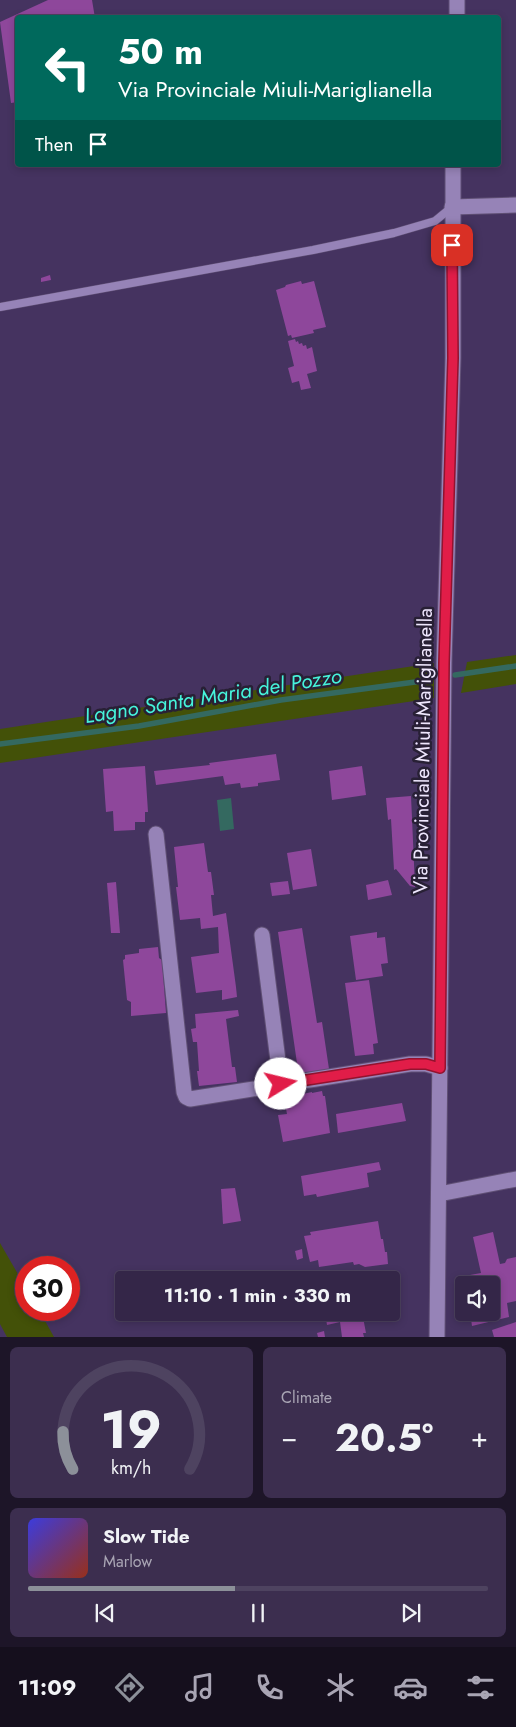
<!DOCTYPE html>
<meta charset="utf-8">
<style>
:root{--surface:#342648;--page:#3c2e4f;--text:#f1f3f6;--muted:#a9a5b4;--line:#4e4360;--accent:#8c9099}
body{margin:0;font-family:Jost,sans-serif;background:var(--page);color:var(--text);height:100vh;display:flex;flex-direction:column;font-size:19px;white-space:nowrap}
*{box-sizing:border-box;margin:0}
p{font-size:16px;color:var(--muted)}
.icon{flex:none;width:28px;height:28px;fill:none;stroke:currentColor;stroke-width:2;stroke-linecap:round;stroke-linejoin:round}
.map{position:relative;height:1337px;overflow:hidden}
.side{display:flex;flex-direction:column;gap:10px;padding:10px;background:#1d1528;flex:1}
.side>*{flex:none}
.hud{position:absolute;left:15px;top:15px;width:486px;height:152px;border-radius:5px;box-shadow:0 2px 8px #0003,0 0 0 1px var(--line);background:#00695c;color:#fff;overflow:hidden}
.buttons{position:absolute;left:455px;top:1276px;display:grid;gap:10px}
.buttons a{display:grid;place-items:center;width:45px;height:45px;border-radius:5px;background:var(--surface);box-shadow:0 2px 8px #0003,0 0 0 1px var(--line);font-size:25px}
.speed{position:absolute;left:15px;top:1256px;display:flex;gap:10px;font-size:25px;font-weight:700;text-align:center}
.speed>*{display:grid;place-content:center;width:65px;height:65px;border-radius:50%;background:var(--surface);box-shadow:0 2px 8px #0003,0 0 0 1px var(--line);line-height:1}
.speed .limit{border:8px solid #d22;background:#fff;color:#111}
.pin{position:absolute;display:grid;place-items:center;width:42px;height:42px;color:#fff;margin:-21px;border-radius:10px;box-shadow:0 2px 8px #0006}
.me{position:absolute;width:55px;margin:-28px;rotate:81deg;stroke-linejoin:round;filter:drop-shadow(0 0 4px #0008)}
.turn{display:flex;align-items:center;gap:18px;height:105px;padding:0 20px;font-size:22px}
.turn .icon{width:65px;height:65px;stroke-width:2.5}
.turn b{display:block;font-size:35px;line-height:42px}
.then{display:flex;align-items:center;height:48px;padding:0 20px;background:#0003;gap:10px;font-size:19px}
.big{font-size:38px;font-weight:700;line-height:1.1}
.side .widget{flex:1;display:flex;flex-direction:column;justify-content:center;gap:8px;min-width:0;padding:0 18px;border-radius:8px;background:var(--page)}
.side .dial{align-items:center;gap:0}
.dial svg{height:130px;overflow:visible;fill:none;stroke:var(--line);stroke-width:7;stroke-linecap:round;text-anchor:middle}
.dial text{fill:var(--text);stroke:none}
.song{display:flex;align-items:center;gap:15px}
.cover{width:60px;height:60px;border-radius:8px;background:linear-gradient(135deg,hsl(240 70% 55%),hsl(10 70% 35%))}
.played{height:5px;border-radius:2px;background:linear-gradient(90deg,var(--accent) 45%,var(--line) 45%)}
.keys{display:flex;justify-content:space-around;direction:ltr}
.heat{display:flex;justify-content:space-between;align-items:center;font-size:28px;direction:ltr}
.side .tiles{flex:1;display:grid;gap:10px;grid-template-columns:1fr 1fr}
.widget:last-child{grid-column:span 2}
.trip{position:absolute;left:115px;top:1271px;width:285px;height:50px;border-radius:5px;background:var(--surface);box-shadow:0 2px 8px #0003,0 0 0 1px var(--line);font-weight:700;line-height:50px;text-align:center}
.menu{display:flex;height:80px;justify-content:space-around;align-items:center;background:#150f1d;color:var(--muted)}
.menu .icon{width:35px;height:35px}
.menu .current{color:var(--accent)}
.menu b{font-size:22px;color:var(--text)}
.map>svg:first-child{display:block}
.green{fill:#435108}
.water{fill:#346960}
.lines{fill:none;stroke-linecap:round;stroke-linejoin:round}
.stream{stroke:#346960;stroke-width:5.5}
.building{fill:#8e479b}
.lane-casing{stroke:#5f4f74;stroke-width:9}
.street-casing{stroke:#5f4f74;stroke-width:17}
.lane{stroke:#9683b7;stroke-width:8}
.street{stroke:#9683b7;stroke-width:15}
.route-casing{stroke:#92132f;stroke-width:12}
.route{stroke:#e11d48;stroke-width:9}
.labels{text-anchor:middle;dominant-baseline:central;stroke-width:5;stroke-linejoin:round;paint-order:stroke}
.street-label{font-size:20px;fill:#efe7fe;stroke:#282035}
.water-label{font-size:21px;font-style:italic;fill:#46f4db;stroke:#282035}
</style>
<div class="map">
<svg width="516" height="1337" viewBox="0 0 516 1337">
<rect width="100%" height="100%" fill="#453360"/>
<g class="green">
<polygon points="516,655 516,684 461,693 467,662"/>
<polygon points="434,663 434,698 0,763 0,729"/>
<polygon points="0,1243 26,1288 26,1310 39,1310 54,1337 7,1337 0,1324"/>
</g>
<polygon class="water" points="231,798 234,829 220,831 217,800"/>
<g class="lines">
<g class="stream">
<polyline points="455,675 516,666"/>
<polyline points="0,744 139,726 281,700 430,680"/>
</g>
</g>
<g class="building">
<polygon points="48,0 92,0 95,18 18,18 18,102 11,103 0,22"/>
<polygon points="50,275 51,280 41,282 41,278"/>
<polygon points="301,281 302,284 314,281 326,327 313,330 314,333 292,338 291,335 288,336 276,290 285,287 286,285"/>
<polygon points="295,339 296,342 298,341 299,344 302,343 303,346 306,345 307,349 312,347 317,371 307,374 311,388 301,390 299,381 292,383 288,368 294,366 288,341"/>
<polygon points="276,754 280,780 258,783 258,786 241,788 240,783 225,785 223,776 156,785 154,771 210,765 209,763"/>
<polygon points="145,766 148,812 145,812 145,822 135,822 135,830 114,831 113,811 106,812 103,769"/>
<polygon points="362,766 366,795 332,800 329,771"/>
<polygon points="411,796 412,818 415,887 410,886 396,869 394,870 391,819 388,820 386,798"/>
<polygon points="204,843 208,872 211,872 214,895 211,895 213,916 226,913 236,987 237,997 222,1000 222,990 196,993 191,957 219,953 218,927 201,929 200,918 180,920 176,887 178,887 174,847"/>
<polygon points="311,849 317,886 293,890 287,853"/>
<polygon points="388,880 392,895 368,900 366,885"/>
<polygon points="288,881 290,894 272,896 270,883"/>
<polygon points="116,882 120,933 111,933 107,883"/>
<polygon points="302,928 317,1023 322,1022 329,1069 326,1072 299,1077 278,932"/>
<polygon points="377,932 377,938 385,937 388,963 381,964 383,976 356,980 350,936"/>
<polygon points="158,947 159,958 162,960 166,1013 131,1016 131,1002 127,1000 123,960 125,959 125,955 139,953 139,949"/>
<polygon points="369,980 378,1043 373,1044 374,1054 355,1056 345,983"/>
<polygon points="238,1010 239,1016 226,1019 232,1067 235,1067 237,1082 199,1086 197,1071 199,1071 197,1042 193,1042 191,1029 196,1028 195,1014"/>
<polygon points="322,1091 323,1096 325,1096 330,1133 283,1142 278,1115 287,1114 284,1098 312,1092 312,1093"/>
<polygon points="402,1103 406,1121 338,1133 336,1114"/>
<polygon points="379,1162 381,1170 367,1173 369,1187 317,1197 316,1194 304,1196 301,1176"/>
<polygon points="235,1188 241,1221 223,1224 221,1189"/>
<polygon points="378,1221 381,1239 383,1239 385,1252 387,1252 388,1264 365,1267 359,1264 354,1265 353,1262 319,1267 318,1260 310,1262 304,1236 311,1235 310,1232"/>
<polygon points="493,1232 500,1264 505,1263 507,1259 516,1257 516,1301 507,1303 509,1317 472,1326 470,1312 491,1312 491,1285 467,1285 466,1282 472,1282 470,1275 481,1273 473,1237"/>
<polygon points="302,1249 303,1258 297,1260 295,1251"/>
<polygon points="325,1312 362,1312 366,1333 363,1333 364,1337 342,1337 340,1322 327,1325"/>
<polygon points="516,1322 516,1337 494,1337 492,1330"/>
<polygon points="324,1331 325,1337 318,1337 317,1333"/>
</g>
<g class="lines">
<g class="lane-casing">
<polyline id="lane" points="0,307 313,250 394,233 435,221 452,207"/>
</g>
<g class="street-casing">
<g id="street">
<polyline points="457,18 457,0"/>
<polyline points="452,207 516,205"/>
<polyline points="156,834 184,1092 186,1097 190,1099 410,1064 426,1064 440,1068"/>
<polyline points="262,935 281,1084"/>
<polyline points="439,1194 516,1179"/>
<polyline points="437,1337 444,663 453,358 453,165"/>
</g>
</g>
<use href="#lane" class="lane"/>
<use href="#street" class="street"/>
</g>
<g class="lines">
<g class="route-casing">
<polyline id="route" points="281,1084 410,1064 426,1064 440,1068 444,663 453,358 452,245"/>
</g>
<use href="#route" class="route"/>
</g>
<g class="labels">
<g class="street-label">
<text transform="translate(423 751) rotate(-89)">Via Provinciale Miuli-Mariglianella</text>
</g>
<g class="water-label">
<text transform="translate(213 696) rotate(-9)">Lagno Santa Maria del Pozzo</text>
</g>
</g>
</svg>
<div class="buttons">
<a><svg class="icon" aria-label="sound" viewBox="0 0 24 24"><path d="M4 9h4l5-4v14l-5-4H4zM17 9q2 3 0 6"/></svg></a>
</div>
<div class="speed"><div class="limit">30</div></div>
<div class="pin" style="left:452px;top:245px;background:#d93025"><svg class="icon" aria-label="arrive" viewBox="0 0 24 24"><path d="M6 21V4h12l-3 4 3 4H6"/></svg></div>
<svg class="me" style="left:281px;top:1084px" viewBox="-20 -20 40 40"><circle r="19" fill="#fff"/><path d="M0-13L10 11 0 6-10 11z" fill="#e11d48"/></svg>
<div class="trip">11:10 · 1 min · 330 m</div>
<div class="hud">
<div class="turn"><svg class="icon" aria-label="left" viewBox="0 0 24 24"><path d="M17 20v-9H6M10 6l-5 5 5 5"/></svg><div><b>50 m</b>Via Provinciale Miuli-Mariglianella</div></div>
<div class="then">Then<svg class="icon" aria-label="arrive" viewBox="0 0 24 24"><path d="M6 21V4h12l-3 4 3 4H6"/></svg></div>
</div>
</div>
<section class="side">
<div class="tiles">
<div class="widget dial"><svg viewBox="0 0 100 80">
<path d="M14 69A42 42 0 1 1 86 69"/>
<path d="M14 69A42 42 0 0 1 8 46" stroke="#8c9099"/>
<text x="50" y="56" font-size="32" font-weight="700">19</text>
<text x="50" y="72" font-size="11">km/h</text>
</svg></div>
<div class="widget"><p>Climate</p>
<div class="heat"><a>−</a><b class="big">20.5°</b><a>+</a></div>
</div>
<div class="widget">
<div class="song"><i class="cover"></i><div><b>Slow Tide</b><p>Marlow</p></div></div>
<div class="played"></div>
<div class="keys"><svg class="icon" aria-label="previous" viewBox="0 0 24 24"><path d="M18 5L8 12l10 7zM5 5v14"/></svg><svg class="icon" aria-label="pause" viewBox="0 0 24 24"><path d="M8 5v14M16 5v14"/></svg><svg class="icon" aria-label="next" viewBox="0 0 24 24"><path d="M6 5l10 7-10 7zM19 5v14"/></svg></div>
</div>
</div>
</section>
<nav class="menu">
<b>11:09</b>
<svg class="icon current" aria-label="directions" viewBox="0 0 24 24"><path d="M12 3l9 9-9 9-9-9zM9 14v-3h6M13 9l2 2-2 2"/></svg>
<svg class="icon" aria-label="music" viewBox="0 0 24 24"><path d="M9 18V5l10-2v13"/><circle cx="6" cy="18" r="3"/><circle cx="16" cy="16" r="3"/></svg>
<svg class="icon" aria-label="phone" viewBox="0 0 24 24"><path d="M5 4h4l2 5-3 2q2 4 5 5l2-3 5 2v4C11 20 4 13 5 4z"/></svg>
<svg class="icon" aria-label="climate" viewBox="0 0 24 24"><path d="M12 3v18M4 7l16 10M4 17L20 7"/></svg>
<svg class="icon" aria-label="car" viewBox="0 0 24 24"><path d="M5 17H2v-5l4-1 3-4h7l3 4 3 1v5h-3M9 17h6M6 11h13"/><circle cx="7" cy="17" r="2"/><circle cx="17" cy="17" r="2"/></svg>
<svg class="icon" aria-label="filters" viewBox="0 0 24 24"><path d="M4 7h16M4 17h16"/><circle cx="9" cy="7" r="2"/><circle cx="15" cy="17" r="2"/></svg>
</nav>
